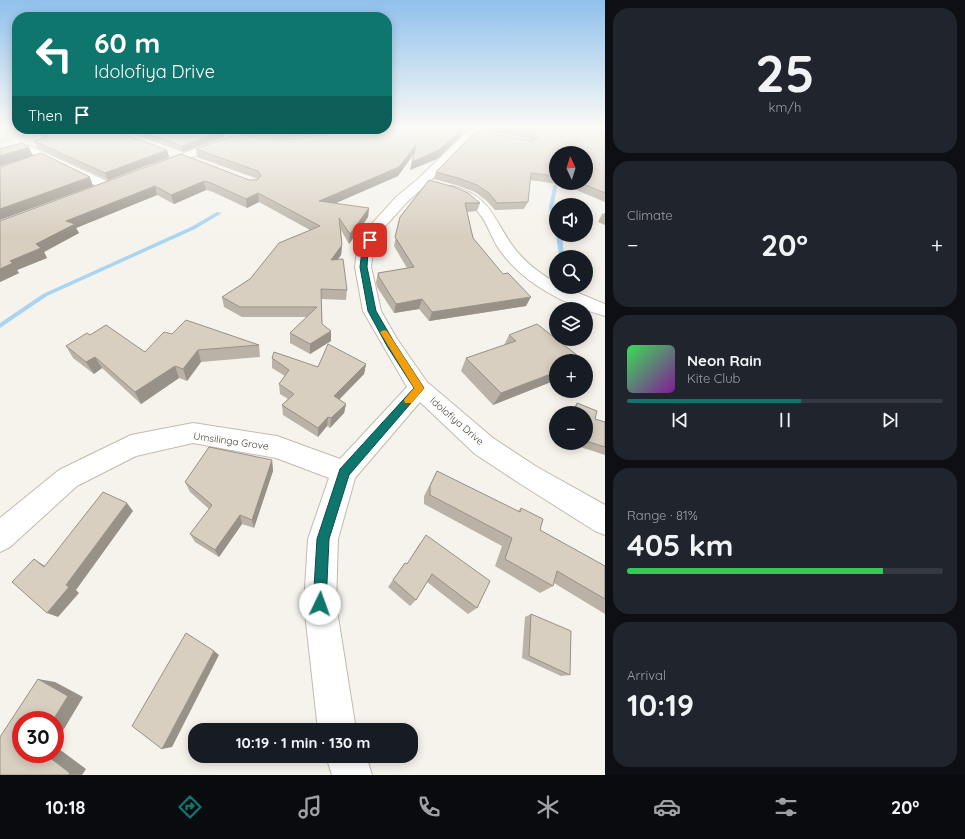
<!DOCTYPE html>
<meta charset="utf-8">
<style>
:root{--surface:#171b24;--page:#20242c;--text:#f1f3f6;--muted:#9ea1a6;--line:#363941;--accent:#0f766e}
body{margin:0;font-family:Quicksand,sans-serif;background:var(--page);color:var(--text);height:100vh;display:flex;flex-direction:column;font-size:15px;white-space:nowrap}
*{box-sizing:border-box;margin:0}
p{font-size:13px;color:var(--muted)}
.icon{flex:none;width:22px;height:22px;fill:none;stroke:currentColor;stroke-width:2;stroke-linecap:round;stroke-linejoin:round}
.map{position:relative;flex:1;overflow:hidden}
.drawer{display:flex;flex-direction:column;gap:8px;padding:8px;background:#0d0f14;width:360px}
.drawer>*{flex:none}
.banner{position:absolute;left:12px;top:12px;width:380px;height:122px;border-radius:16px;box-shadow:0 2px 10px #0003;background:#0f766e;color:#fff;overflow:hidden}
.needle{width:26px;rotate:356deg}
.controls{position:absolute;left:549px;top:146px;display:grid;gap:8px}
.controls a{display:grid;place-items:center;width:44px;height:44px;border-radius:50%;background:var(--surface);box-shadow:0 2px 10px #0003;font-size:20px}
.speed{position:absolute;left:12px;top:711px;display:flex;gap:8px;font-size:20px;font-weight:700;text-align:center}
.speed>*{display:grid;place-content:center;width:52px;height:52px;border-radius:50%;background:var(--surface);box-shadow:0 2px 10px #0003;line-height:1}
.speed .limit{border:6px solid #d22;background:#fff;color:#111}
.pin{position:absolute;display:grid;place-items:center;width:34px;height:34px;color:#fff;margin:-17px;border-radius:8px;box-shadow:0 2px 6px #0006}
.me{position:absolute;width:44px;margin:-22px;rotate:3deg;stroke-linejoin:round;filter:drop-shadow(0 0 3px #0008)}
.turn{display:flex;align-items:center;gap:14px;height:84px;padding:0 16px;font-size:18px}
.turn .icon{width:52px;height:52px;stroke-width:2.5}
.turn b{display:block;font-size:28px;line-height:34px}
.then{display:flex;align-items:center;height:38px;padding:0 16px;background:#0003;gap:8px;font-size:15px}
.big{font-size:30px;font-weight:800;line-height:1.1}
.drawer .card{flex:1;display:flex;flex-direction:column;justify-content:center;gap:6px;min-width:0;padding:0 14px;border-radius:16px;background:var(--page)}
.drawer .dial{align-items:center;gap:0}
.dial b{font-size:52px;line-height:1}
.song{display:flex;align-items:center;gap:12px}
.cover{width:48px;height:48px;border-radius:6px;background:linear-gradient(135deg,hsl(130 70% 55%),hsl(290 70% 35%))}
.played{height:4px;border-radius:2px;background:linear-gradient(90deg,var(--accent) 55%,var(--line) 55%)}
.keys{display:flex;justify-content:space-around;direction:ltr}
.heat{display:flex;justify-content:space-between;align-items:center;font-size:22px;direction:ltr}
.charge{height:6px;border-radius:3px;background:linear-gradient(90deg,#34c759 81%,var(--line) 0)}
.trip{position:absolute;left:188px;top:723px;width:230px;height:40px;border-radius:16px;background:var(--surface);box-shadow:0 2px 10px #0003;font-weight:800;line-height:40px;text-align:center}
.dock{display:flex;height:64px;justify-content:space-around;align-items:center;background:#090b0e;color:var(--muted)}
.dock .icon{width:28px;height:28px}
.dock .active{color:var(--accent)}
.dock b{font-size:18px;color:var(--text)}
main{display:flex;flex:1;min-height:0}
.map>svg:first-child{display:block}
.green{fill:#d2eab5}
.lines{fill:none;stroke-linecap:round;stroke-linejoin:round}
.stream{fill:#a9d4f2;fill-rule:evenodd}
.street-casing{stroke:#c2bbae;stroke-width:2}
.street{fill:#fff;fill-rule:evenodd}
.wall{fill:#bab2a6;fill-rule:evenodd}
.shaded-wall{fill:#979187}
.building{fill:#d8cfc1;stroke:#979187}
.route{fill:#0f766e;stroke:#0a4d48}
.slow{fill:#f59e0b}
.labels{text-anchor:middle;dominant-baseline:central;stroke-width:3;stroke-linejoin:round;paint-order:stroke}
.street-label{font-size:10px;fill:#4b4439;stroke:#fff}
</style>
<main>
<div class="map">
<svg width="605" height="775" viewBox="0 0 605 775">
<rect width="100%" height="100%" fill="#f6f3ec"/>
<polygon class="green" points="0,127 17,127 17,129 47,129 0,144"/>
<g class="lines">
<g class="stream">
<polygon points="556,182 556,183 558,183 553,207 556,214 556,224 553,222 549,207 554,183"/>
<polygon points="217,212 222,213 195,229 47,296 0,328 0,323 43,294 191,227"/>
<polygon points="556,235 562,235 564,256 559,255"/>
</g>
<g class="street-casing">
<g id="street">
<polygon points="472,127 483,127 426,185 406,203 381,231 373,250 371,267 381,311 397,339 427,382 493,438 537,467 605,505 605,535 595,531 519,483 475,454 420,402 355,478 338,539 336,604 356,730 318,730 304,604 308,539 329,478 276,458 193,443 136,456 77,486 10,547 0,552 0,518 59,470 131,435 193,423 277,436 340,459 407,387 363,311 355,267 357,250 369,227 396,197 418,179"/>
<polygon points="209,129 224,129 267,140 268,142 263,145 211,131"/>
<polygon points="223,139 228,142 227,144 162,168 154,168 152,166 154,164"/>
<polygon points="30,146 111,183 113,186 111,189 103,189 26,151 25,149 26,147"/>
<path d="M452,186C490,196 492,216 512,245C523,261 539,273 556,283V287H564L605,304V316C565,305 523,284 499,249C491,237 487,222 478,212C474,206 468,202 461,198C456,196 449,195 446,190L448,187Z"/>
<polygon points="326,756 366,756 372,775 332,775"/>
</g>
</g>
<use href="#street" class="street"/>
</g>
<g class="wall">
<path d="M483,127H605V202L564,185L530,180L528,202L524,209L495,210L487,201L475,192L456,185L434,179L436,172L532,141L529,139L482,130ZM556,153L586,183H556Z"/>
<polygon points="463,128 461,136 437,159 410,170 414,154 398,176 335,203 369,208 368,217 349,244 341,230 342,245 341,255 338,259 347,290 346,300 321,299 322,324 331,341 310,354 290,343 290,333 307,317 242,317 224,307 222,297 250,279 310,230 259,202 247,208 213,192 206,190 174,204 157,195 76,228 79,233 44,252 47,258 17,270 19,273 0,282 0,221 181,154 249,180 258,179 197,157 196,149 264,138 290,139"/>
<polygon points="120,129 218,129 223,131 224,137 183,152"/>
<polygon points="223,129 371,129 282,138 265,137 248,135 245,131"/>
<polygon points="40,134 167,150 169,157 108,180 37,148 34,141 42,139"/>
<polygon points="429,180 480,203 477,211 467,212 473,238 526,306 429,321 419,309 394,313 377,287 376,282 378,273 407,268 394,246 400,217"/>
<polygon points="605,213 605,225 598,222 602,214"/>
<polygon points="172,334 259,345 260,357 201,362 187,381 179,378 141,404 102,368 94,374 73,358 66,346 90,335 145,352"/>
<polygon points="509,335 556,361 556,380 493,405 461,371 466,358 504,345"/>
<polygon points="272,358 318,367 366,364 364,374 339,399 346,404 344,413 330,428 327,426 318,437 283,415 282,405 288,399 280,394 279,384 285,376 272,368"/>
<polygon points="577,403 595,419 605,422 605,455 568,443 586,443 586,413 570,413 572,409"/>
<polygon points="272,460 273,471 254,528 242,524 219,557 195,542 190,534 209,509 190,492 185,482"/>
<polygon points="437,471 518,511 521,508 540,530 605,566 605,614 554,583 553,586 540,593 495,566 502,546 424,504 424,496"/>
<polygon points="420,543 477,608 468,614 427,582 416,600 410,606 388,587 405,563 407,564"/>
<polygon points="531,614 570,675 561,676 522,658 525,617"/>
</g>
<g class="shaded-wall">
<polygon points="463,128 461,136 437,159 410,170 412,162"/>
<polygon points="309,129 371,129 282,138 282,132"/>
<polygon points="223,131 224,137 183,152 182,146"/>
<polygon points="416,145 414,153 398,176 318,211 319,201"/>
<polygon points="29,147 33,156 0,166 0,156"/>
<polygon points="167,150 169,157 108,180 105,173"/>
<polygon points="90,177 93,186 0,220 0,209"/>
<polygon points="204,181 206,190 174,204 171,195"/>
<polygon points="155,186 157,195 76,228 79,233 44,252 47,258 17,270 19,273 0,282 0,269 10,261 36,244 66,221"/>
<polygon points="258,193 259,202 247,208 246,199"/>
<polygon points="369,208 368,217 349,244 350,234"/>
<polygon points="342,245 341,255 330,270 331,260"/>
<polygon points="531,297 526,306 429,321 432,312"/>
<polygon points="422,299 419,309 394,313 396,304"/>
<polygon points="331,331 331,341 310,354 310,344"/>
<polygon points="198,350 201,362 187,381 183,369"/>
<polygon points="95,357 102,368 94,374 86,362"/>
<polygon points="366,364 364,374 333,406 334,396"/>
<polygon points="175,366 179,378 141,404 135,392"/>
<polygon points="556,372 556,380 493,405 501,393"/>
<polygon points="346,404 344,413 330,428 331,418"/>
<polygon points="328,417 327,426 318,437 318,428"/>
<polygon points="272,460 273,471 254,528 252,520"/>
<polygon points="127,503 133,511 76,590 79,593 58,617 47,613 66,585"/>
<polygon points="240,515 242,524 219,557 215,550"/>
<polygon points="34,559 45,566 44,567"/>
<polygon points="214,651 219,655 172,747 162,749"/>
<polygon points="38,679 55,682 83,697 55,744 55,720 53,720"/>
<polygon points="55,746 86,769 82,775 68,775 45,754 55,754"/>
</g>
<g class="building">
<polygon points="387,127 455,127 463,128 439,150 412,162 416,145 399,167 319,201 369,208 350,234 339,218 342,245 331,260 343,259 347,290 321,289 322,324 331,331 310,344 290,333 317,307 240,307 222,297 250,279 279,243 320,226 258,193 246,199 211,183 204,181 171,195 155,186 66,221 75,224 36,244 41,248 10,261 13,263 0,269 0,221 181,154 249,180 257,180 261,176 258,171 196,149 238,134 264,138 290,139 373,129 387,129"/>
<polygon points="503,127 605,127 605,193 581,183 586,183 586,153 556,153 556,176 531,173 528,202 497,203 489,193 477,185 458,178 436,172 476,131 531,141 538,137 532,132"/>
<polygon points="58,129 109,129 167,150 105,173 34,141 48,137 40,134"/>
<polygon points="135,129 218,129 223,131 182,146"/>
<polygon points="252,129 309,129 282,132 264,131"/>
<polygon points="22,143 29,147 0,156 0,149"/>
<polygon points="41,153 90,177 0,209 0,167"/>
<polygon points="429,180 454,187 468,193 480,203 465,203 473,238 503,274 508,273 531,297 432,312 422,299 396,304 379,277 378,273 414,267 395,237 400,217"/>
<polygon points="186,320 259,345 198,350 183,369 175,366 135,392 95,357 86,362 66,346 87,333 90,335 106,325 145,352 164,332 172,334"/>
<polygon points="537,324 582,359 577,361 556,361 556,372 501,393 466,358 516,341 509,335"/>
<polygon points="328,344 366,364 334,396 346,404 331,418 328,417 318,428 282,405 294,394 279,384 289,370 272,358 274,352 318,367"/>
<polygon points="577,403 597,411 595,419 605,422 605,447 586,441 586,413 574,413"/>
<polygon points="209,447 272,460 252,520 240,515 215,550 190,534 212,505 185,482"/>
<polygon points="437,471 520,512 521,508 543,519 540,530 605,566 605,599 557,571 553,586 505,559 512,538 430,495 430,486"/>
<polygon points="103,492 127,503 66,585 69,587 47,613 12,582 34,559 44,567"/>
<polygon points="426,535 490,581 477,608 432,574 416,600 393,580 405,563 407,564"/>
<polygon points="531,614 571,631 570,675 529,656"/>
<polygon points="186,633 214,651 162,749 132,726"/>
<polygon points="38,679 68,696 53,720 21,720 21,754 45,754 70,773 68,775 0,775 0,737"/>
</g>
<linearGradient id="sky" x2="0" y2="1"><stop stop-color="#8fc1ec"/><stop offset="0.54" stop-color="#fbfaf6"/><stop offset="1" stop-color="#fbfaf6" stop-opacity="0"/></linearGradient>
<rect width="605" height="236" fill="url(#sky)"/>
<polygon class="route" points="368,239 373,240 368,250 367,267 376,311 394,342 424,388 349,475 329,539 326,604 324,608 320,610 315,608 313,604 317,539 340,469 414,388 387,346 368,311 360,267 362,250"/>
<polygon class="slow" points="384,330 387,331 424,388 412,403 405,403 404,400 414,388 380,332"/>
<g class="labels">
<g class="street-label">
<text transform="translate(457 421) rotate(41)">Idolofiya Drive</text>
<text transform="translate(231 441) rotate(8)">Umsilinga Grove</text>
</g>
</g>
</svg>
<div class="controls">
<a><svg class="needle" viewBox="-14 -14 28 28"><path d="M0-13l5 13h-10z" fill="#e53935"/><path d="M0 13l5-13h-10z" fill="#9ea1a6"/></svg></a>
<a><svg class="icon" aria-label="sound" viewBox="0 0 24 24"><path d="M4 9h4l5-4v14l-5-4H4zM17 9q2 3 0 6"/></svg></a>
<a><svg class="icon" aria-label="search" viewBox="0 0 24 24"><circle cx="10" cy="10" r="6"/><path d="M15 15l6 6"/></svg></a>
<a><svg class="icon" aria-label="layers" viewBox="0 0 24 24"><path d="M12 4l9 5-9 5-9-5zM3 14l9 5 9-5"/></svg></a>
<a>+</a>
<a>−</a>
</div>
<div class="speed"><div class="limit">30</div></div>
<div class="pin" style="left:370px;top:240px;background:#d93025"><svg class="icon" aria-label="arrive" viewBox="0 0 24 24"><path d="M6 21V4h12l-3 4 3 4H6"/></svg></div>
<svg class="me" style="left:320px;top:604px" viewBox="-20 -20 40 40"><circle r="19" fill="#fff"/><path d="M0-13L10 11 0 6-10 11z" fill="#0f766e"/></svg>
<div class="trip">10:19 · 1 min · 130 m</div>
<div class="banner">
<div class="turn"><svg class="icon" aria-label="left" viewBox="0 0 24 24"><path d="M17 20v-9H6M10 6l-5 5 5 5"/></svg><div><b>60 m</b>Idolofiya Drive</div></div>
<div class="then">Then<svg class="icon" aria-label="arrive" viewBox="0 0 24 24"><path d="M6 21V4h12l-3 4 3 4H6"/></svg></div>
</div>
</div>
<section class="drawer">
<div class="card dial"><b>25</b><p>km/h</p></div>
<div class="card"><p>Climate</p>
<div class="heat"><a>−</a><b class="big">20°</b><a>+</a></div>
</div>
<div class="card">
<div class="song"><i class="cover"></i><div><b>Neon Rain</b><p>Kite Club</p></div></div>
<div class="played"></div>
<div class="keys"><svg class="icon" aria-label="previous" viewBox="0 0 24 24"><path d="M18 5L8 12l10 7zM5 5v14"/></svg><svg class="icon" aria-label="pause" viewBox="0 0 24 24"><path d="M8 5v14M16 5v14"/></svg><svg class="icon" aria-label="next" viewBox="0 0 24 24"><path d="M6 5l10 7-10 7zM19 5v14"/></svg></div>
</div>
<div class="card"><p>Range · 81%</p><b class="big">405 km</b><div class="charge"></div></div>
<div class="card"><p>Arrival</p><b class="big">10:19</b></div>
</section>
</main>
<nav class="dock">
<b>10:18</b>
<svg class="icon active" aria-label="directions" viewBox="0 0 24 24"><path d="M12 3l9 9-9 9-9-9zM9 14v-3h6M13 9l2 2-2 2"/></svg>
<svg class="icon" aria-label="music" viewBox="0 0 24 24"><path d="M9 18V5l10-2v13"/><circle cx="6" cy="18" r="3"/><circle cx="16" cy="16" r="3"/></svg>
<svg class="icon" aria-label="phone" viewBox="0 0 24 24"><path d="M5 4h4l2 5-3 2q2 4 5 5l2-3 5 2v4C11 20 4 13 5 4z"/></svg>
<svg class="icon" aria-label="climate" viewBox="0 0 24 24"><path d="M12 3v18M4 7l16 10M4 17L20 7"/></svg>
<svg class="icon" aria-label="car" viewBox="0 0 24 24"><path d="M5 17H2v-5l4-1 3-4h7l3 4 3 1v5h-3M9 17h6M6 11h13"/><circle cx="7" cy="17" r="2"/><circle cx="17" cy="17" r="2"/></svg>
<svg class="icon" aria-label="filters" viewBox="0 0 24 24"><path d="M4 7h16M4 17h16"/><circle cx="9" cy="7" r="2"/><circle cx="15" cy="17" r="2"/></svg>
<b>20°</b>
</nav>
